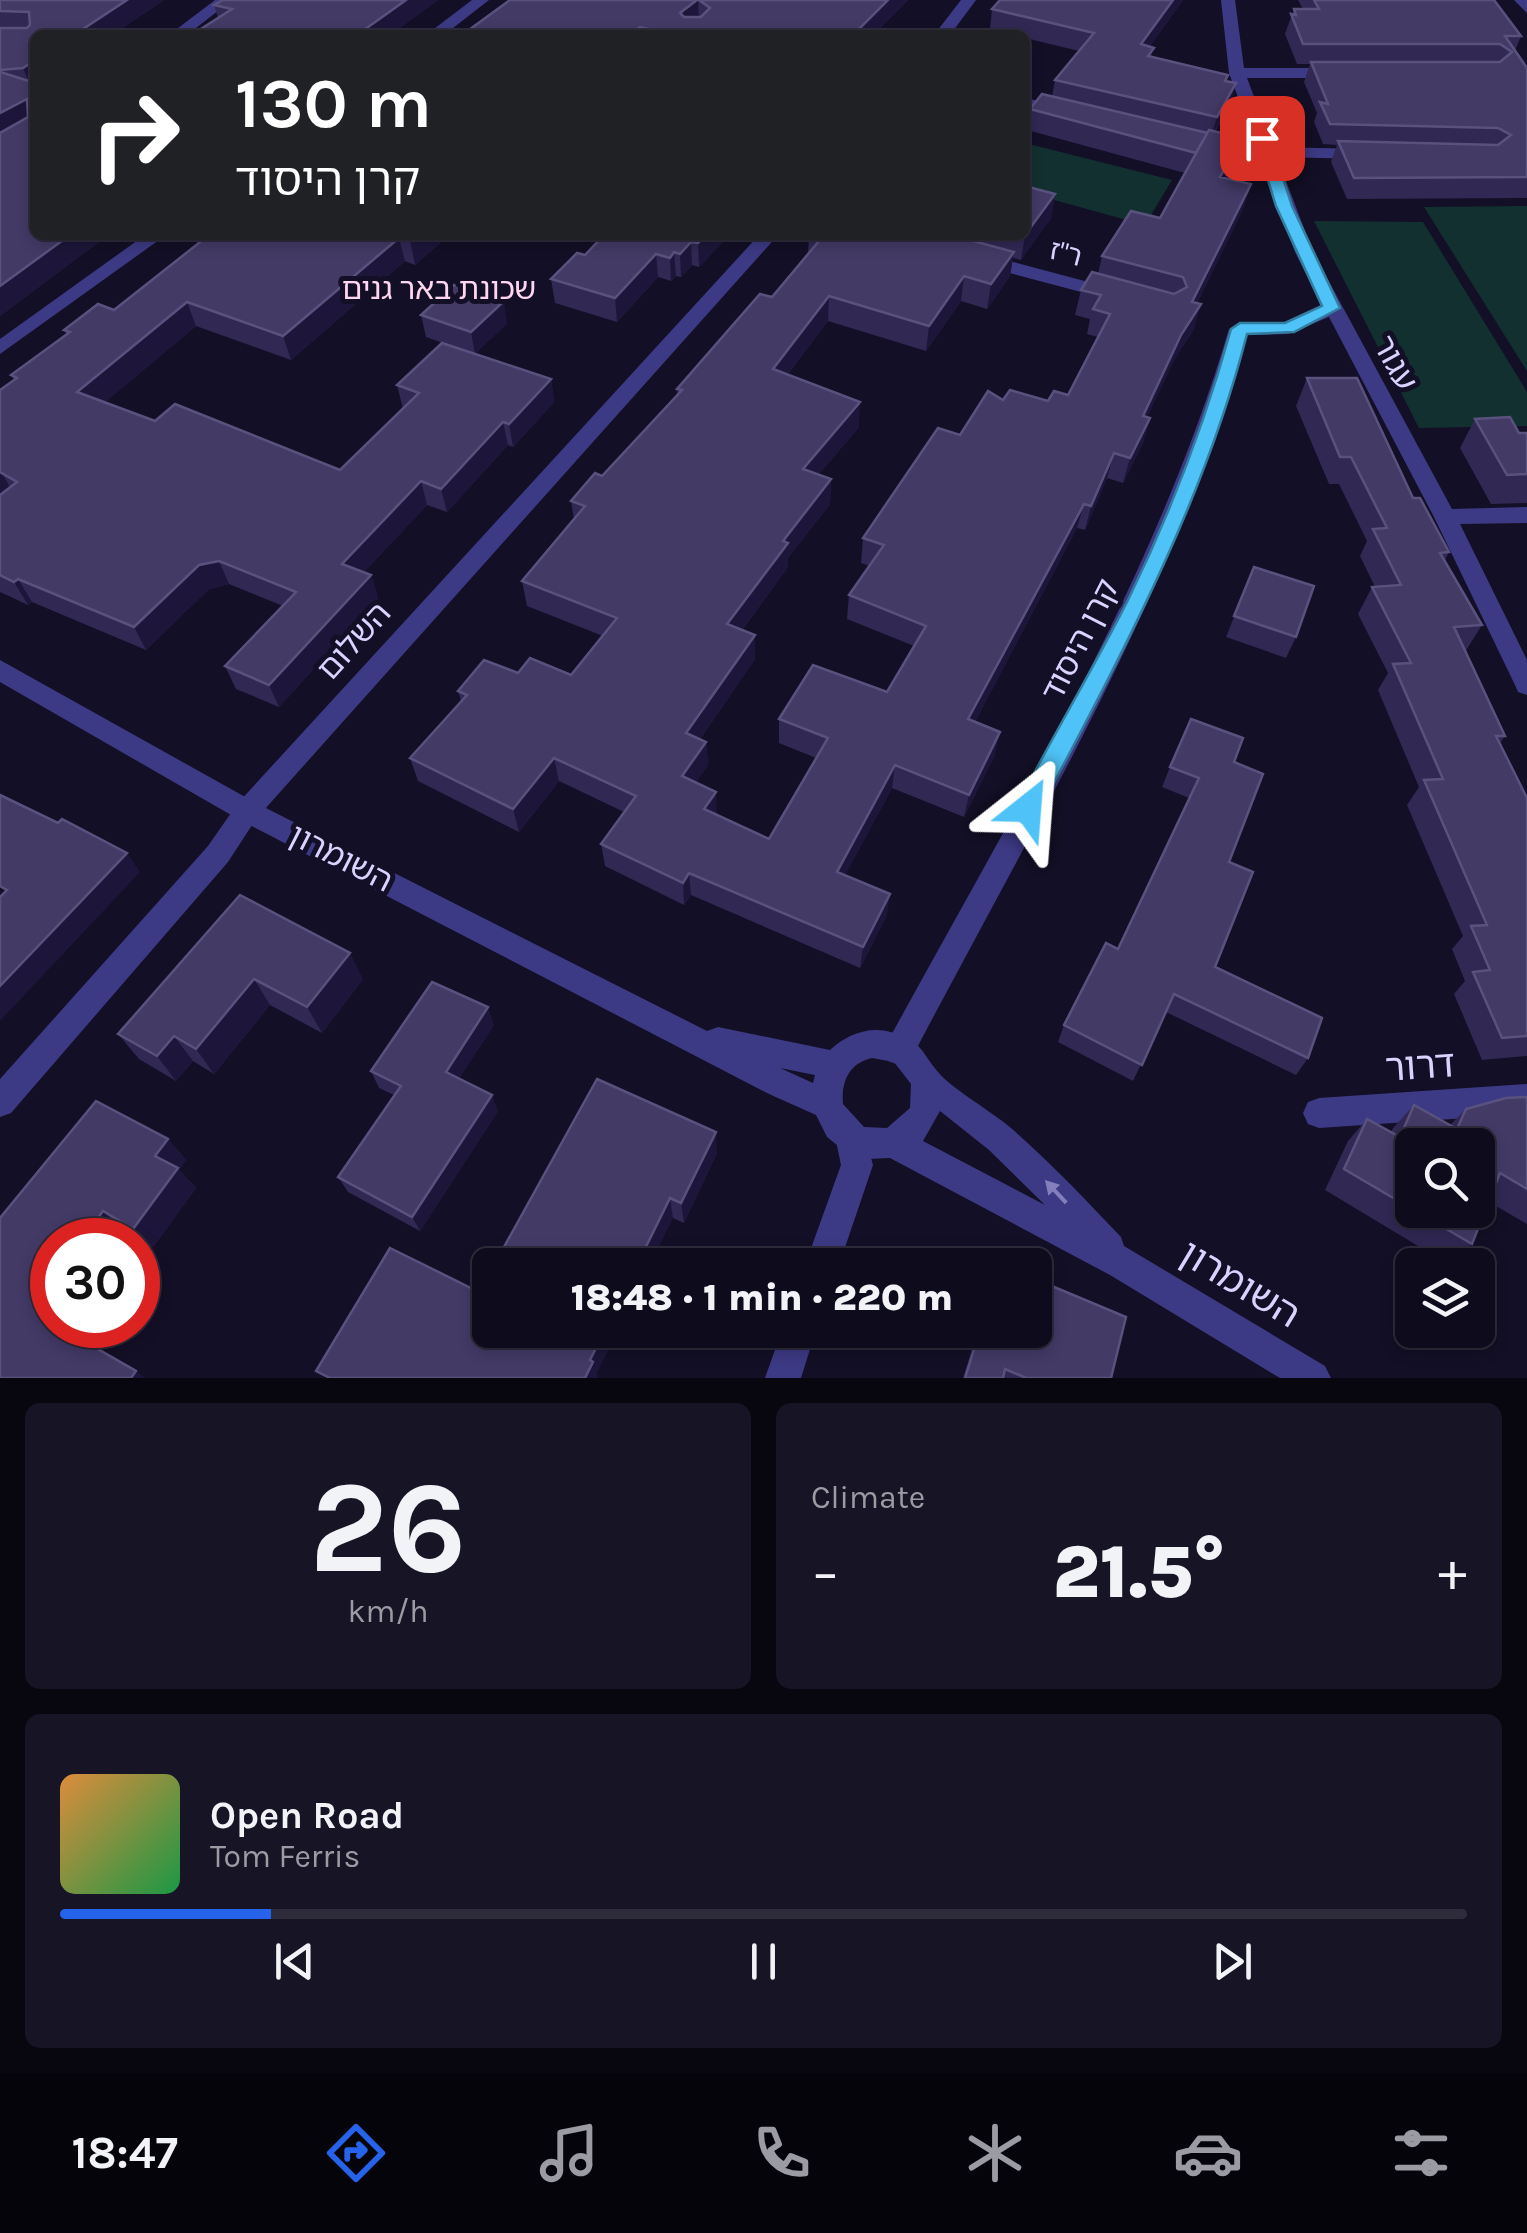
<!DOCTYPE html>
<meta charset="utf-8">
<style>
:root{--surface:#0e0b1c;--page:#171425;--text:#f1f3f6;--muted:#9b9ba3;--line:#2e2b3b;--accent:#2563eb}
body{margin:0;font-family:Karla,"Noto Sans Hebrew",sans-serif;background:var(--page);color:var(--text);height:100vh;display:flex;flex-direction:column;font-size:38px;white-space:nowrap}
*{box-sizing:border-box;margin:0}
p{font-size:32px;color:var(--muted)}
.icon{flex:none;width:55px;height:55px;fill:none;stroke:currentColor;stroke-width:2;stroke-linecap:round;stroke-linejoin:round}
.map{position:relative;height:1378px;overflow:hidden}
.drawer{display:flex;flex-direction:column;gap:25px;padding:25px;background:#08060f;flex:1}
.drawer>*{flex:none}
.banner{position:absolute;left:30px;top:30px;width:1000px;height:210px;border-radius:15px;box-shadow:0 5px 15px #0003,0 0 0 2px var(--line);background:#202124;color:#fff;overflow:hidden}
.buttons{position:absolute;left:1395px;top:1128px;display:grid;gap:20px}
.buttons a{display:grid;place-items:center;width:100px;height:100px;border-radius:15px;background:var(--surface);box-shadow:0 5px 15px #0003,0 0 0 2px var(--line);font-size:50px}
.speed{position:absolute;left:30px;top:1218px;display:flex;gap:20px;font-size:50px;font-weight:700;text-align:center}
.speed>*{display:grid;place-content:center;width:130px;height:130px;border-radius:50%;background:var(--surface);box-shadow:0 5px 15px #0003,0 0 0 2px var(--line);line-height:1}
.speed .limit{border:15px solid #d22;background:#fff;color:#111}
.pin{position:absolute;display:grid;place-items:center;width:85px;height:85px;color:#fff;margin:-42px;border-radius:20px;box-shadow:0 5px 15px #0006}
.me{position:absolute;width:110px;margin:-55px;rotate:28deg;stroke-linejoin:round;filter:drop-shadow(0 0 8px #0008)}
.turn{display:flex;align-items:center;gap:35px;height:210px;padding:0 40px;font-size:45px}
.turn .icon{width:130px;height:130px;stroke-width:2.5}
.turn b{display:block;font-size:70px;line-height:85px}
.big{font-size:75px;font-weight:800;line-height:1.1}
.drawer .tile{flex:1;display:flex;flex-direction:column;justify-content:center;gap:15px;min-width:0;padding:0 35px;border-radius:15px;background:var(--page)}
.drawer .dial{align-items:center;gap:0}
.dial b{font-size:130px;line-height:1}
.song{display:flex;align-items:center;gap:30px}
.cover{width:120px;height:120px;border-radius:15px;background:linear-gradient(135deg,hsl(30 70% 55%),hsl(140 70% 35%))}
.played{height:10px;border-radius:5px;background:linear-gradient(90deg,var(--accent) 15%,var(--line) 15%)}
.keys{display:flex;justify-content:space-around;direction:ltr}
.heat{display:flex;justify-content:space-between;align-items:center;font-size:55px;direction:ltr}
.drawer .tiles{flex:1;display:grid;gap:25px;grid-template-columns:1fr 1fr}
.tile:last-child{grid-column:span 2}
.trip{position:absolute;left:472px;top:1248px;width:580px;height:100px;border-radius:15px;background:var(--surface);box-shadow:0 5px 15px #0003,0 0 0 2px var(--line);font-weight:800;line-height:100px;text-align:center}
.tab-bar{display:flex;height:160px;justify-content:space-around;align-items:center;background:#06040b;color:var(--muted)}
.tab-bar .icon{width:70px;height:70px}
.tab-bar .current{color:var(--accent)}
.tab-bar b{font-size:45px;color:var(--text)}
.map>svg:first-child{display:block}
.green{fill:#12302f}
.lines{fill:none;stroke-linecap:round;stroke-linejoin:round}
.minor{fill:#3d3a85;fill-rule:evenodd}
.tertiary{fill:#3d3a85;fill-rule:evenodd}
.wall{fill:#312854}
.shaded-wall{fill:#1d163a}
.building{fill:#433a66;stroke:#5a527e;stroke-width:2.5}
.oneway{fill:#837fbc}
.route{fill:#4fc3f7;stroke:#337fa1;stroke-width:2.5}
.labels{text-anchor:middle;dominant-baseline:central;stroke-width:10;stroke-linejoin:round;paint-order:stroke}
.far-street-label{font-size:28px;fill:#d9d4ff;stroke:#130f26}
.far-neighbourhood-label{font-size:30px;fill:#ffd6f0;stroke:#130f26}
.street-label{font-size:32px;fill:#d9d4ff;stroke:#130f26}
.near-street-label{font-size:38px;fill:#d9d4ff;stroke:#130f26}
</style>
<div class="map">
<svg width="1527" height="1378" viewBox="0 0 1527 1378">
<rect width="100%" height="100%" fill="#130f26"/>
<g class="green">
<polygon points="1025,143 1172,180 1145,225 1025,192"/>
<polygon points="1527,206 1527,371 1424,207"/>
<polygon points="1314,221 1423,222 1527,392 1527,426 1419,428"/>
</g>
<g class="lines">
<g class="minor">
<polygon points="215,0 232,0 187,35 169,35"/>
<polygon points="472,0 489,0 444,35 426,35"/>
<polygon points="961,0 976,0 950,35 934,35"/>
<path d="M1221,0H1235L1244,68H1342L1350,73L1342,78H1247L1273,147L1364,149L1373,154L1364,159L1277,157L1313,252L1452,509L1527,507V523L1460,524L1527,660V695L1518,692L1515,685L1434,517L1329,317L1288,334L1247,335C1175,592 1033,826 910,1061L899,1065L888,1061L884,1051L888,1041C1014,810 1154,582 1229,329L1239,323L1285,322L1322,305L1295,252L1229,73Z"/>
<polygon points="1025,98 1070,108 1072,112 1064,117 1025,108"/>
<polygon points="145,235 166,235 0,354 0,339"/>
<polygon points="759,235 778,235 256,819 228,862 11,1113 0,1117 0,1079 208,846 238,803"/>
<polygon points="979,253 1122,291 1125,295 1115,301 972,263 972,255"/>
<polygon points="1527,1084 1527,1114 1319,1128 1308,1124 1303,1113 1308,1102 1319,1098"/>
<polygon points="851,1121 862,1125 873,1165 839,1265 805,1265 841,1165 835,1136 840,1125"/>
<polygon points="782,1330 816,1330 801,1378 765,1378"/>
</g>
<g class="tertiary">
<polygon points="1514,0 1527,0 1527,13"/>
<path d="M0,660L256,803L707,1031L718,1027L830,1050C847,1034 871,1025 894,1033C923,1042 921,1052 938,1072C947,1085 995,1114 1011,1128C1050,1162 1086,1200 1121,1237L1124,1246L1325,1366L1331,1378H1280L1110,1275L890,1158L867,1159L842,1149L827,1137L816,1115L769,1094L238,819L0,682ZM872,1058L894,1062L911,1084L910,1108L887,1128L864,1127L843,1104C841,1082 849,1063 872,1058ZM780,1068L815,1075L813,1083ZM940,1111L989,1150L1045,1205L923,1141Z"/>
</g>
</g>
<g class="wall">
<polygon points="0,0 164,0 112,35 35,35 35,235 108,235 0,316"/>
<polygon points="438,0 390,35 197,35 196,32 218,18 214,5"/>
<polygon points="510,0 908,0 873,35 462,35"/>
<polygon points="1000,0 1183,0 1150,46 1152,58 1236,83 1230,104 1215,132 1242,138 1235,162 1226,178 1251,184 1243,209 1197,303 1194,329 1174,360 1147,417 1150,418 1143,443 1123,483 1107,478 1085,530 1077,528 975,722 995,755 964,817 892,788 845,875 887,915 860,968 691,895 684,905 605,866 601,844 624,812 559,781 519,832 418,781 410,758 461,701 458,691 518,673 571,675 603,636 527,606 522,581 574,520 571,501 602,476 677,395 677,389 772,297 808,255 809,235 1025,235 1055,194 1051,218 1021,260 1013,258 1010,276 987,309 961,301 926,351 828,321 787,375 859,427 819,474 831,479 830,504 788,558 788,567 742,630 755,659 700,739 706,742 708,765 695,783 717,815 769,839 816,758 779,743 779,719 887,692 914,646 847,619 849,595 870,566 861,563 863,538 960,435 1003,400 1048,401 1068,395 1098,337 1087,334 1090,319 1075,315 1081,290 1098,274 1102,256 1160,218 1185,173 1027,130 1030,109 1052,97 1055,80 1079,51 1025,38 1025,35 1015,35 990,29 992,9"/>
<polygon points="1298,0 1494,0 1521,36 1515,51 1527,68 1527,198 1347,199 1331,162 1337,145 1323,144 1314,122 1317,113 1304,82 1310,64 1297,64 1285,34 1294,9 1303,9"/>
<polygon points="209,235 447,237 415,265 405,261 291,360 196,326 105,402 155,421 340,470 403,409 397,385 460,349 426,337 421,315 507,323 475,354 551,379 554,402 513,447 508,445 447,512 427,505 364,572 371,575 378,598 279,707 236,689 225,666 283,606 229,584 209,589 146,650 32,602 28,605 0,592 0,390 14,380 11,375 66,334 64,330 114,310"/>
<polygon points="729,235 699,267 692,265 681,277 676,276 671,281 658,277 617,322 555,303 551,279 585,255"/>
<polygon points="1307,378 1413,498 1449,552 1445,560 1482,625 1465,652 1505,736 1500,743 1527,798 1527,1056 1482,1060 1454,994 1465,981 1452,949 1463,936 1407,805 1419,787 1378,690 1388,673 1358,614 1372,587 1375,587 1360,556 1367,541 1339,484 1329,484 1296,406"/>
<polygon points="1475,419 1519,433 1527,433 1527,503 1491,504 1460,448"/>
<polygon points="1254,567 1296,637 1286,658 1226,637"/>
<polygon points="1234,762 1229,862 1215,967 1308,1058 1296,1075 1166,1012 1133,1081 1058,1042 1064,1025 1118,949 1189,798 1162,787 1170,767"/>
<polygon points="240,895 363,979 322,1033 270,1005 214,1074 193,1061 176,1081 139,1059 118,1034"/>
<polygon points="494,1025 459,1078 498,1111 420,1231 348,1192 338,1177 394,1095 379,1088 371,1071"/>
<polygon points="1527,1097 1527,1224 1489,1202 1472,1244 1448,1264 1325,1190 1348,1141 1367,1119 1391,1132 1393,1128 1414,1105 1450,1125 1466,1109"/>
<polygon points="168,1139 186,1160 179,1170 196,1188 153,1247 124,1230 52,1325 113,1334 0,1378 0,1218"/>
<polygon points="717,1153 684,1223 673,1218 494,1265"/>
<polygon points="978,1330 1035,1330 1111,1378 963,1378"/>
</g>
<g class="shaded-wall">
<polygon points="127,0 164,0 112,35 74,35"/>
<polygon points="406,0 438,0 390,35 357,35"/>
<polygon points="698,0 699,21 681,35 680,13"/>
<polygon points="888,0 908,0 873,35 853,35"/>
<polygon points="1173,0 1183,0 1137,65 1141,44"/>
<polygon points="640,27 641,35 630,35"/>
<polygon points="35,60 35,86 32,88 23,68"/>
<polygon points="1236,83 1230,104 1211,137 1217,117"/>
<polygon points="27,99 35,118 0,139 0,113"/>
<polygon points="1242,138 1235,162 1213,201 1220,177"/>
<polygon points="1251,184 1243,209 1185,327 1192,302"/>
<polygon points="1055,194 1051,218 1021,260 1025,235"/>
<polygon points="70,235 108,235 0,316 0,286"/>
<polygon points="418,235 447,235 447,237 415,265 410,241"/>
<polygon points="706,235 729,235 699,267 698,243"/>
<polygon points="399,238 405,261 291,360 283,336"/>
<polygon points="691,242 692,265 681,277 680,254"/>
<polygon points="674,252 676,276 671,281 670,258"/>
<polygon points="1014,252 1010,276 987,309 991,284"/>
<polygon points="656,254 658,277 617,322 615,298"/>
<polygon points="964,276 961,301 926,351 929,326"/>
<polygon points="829,296 828,321 772,394 773,369"/>
<polygon points="504,301 507,323 475,354 471,332"/>
<polygon points="187,302 196,326 89,416 77,392"/>
<polygon points="1201,304 1194,329 1174,360 1136,441 1143,416 1181,335"/>
<polygon points="551,379 554,402 513,447 509,424"/>
<polygon points="860,402 859,427 803,493 803,469"/>
<polygon points="1150,418 1143,443 1123,483 1130,458"/>
<polygon points="503,422 508,445 447,512 441,489"/>
<polygon points="1114,453 1107,478 1085,530 1091,506"/>
<polygon points="1,471 14,495 0,503 0,472"/>
<polygon points="831,479 830,504 788,558 788,567 728,648 727,624 783,541"/>
<polygon points="421,481 427,505 350,587 342,564"/>
<polygon points="1084,504 1077,528 964,743 968,719"/>
<polygon points="219,561 229,584 209,589 146,650 134,627 199,565"/>
<polygon points="371,575 378,598 279,707 269,685"/>
<polygon points="18,579 32,602 28,605 14,582"/>
<polygon points="755,635 755,659 688,756 686,733"/>
<polygon points="1000,732 995,755 964,817 969,795"/>
<polygon points="706,742 708,765 683,800 682,776"/>
<polygon points="554,758 559,781 519,832 513,809"/>
<polygon points="895,765 892,788 835,894 837,872"/>
<polygon points="716,792 717,815 704,809"/>
<polygon points="127,853 140,872 0,1021 0,986"/>
<polygon points="689,873 691,895 684,905 683,883"/>
<polygon points="890,894 887,915 860,968 863,947"/>
<polygon points="350,953 363,979 322,1033 307,1007"/>
<polygon points="254,979 270,1005 214,1074 196,1049"/>
<polygon points="488,1007 494,1025 453,1088 446,1072"/>
<polygon points="174,1036 193,1061 176,1081 157,1056"/>
<polygon points="492,1095 498,1111 420,1231 412,1217"/>
<polygon points="716,1132 717,1153 684,1223 681,1203"/>
<polygon points="168,1139 186,1160 179,1170 196,1188 153,1247 133,1229 155,1156"/>
<polygon points="670,1198 673,1218 650,1265 637,1265"/>
<polygon points="103,1211 124,1230 117,1240 82,1240"/>
<polygon points="52,1279 52,1296 44,1290"/>
<polygon points="86,1325 101,1325 113,1334 99,1353 77,1337"/>
<polygon points="605,1330 618,1330 597,1373 598,1378 585,1378 590,1360"/>
<polygon points="136,1371 145,1378 131,1378"/>
</g>
<g class="building">
<polygon points="0,0 127,0 74,35 35,35 35,60 23,68 0,70 0,28 27,28 30,25 29,12 0,11"/>
<polygon points="223,0 406,0 357,35 201,35 203,34 196,32 232,9 214,5"/>
<polygon points="510,0 697,0 680,13 684,17 701,17 710,8 699,0 888,0 853,35 675,35 640,27 630,35 462,35"/>
<polygon points="1000,0 1173,0 1141,44 1154,48 1148,56 1228,75 1225,81 1236,83 1217,117 1055,80 1094,33 992,9"/>
<polygon points="1314,0 1494,0 1521,36 1505,36 1527,68 1527,177 1354,178 1338,141 1498,145 1511,135 1498,128 1330,124 1320,102 1328,104 1311,62 1500,62 1512,52 1500,44 1303,44 1291,14 1296,15 1294,9 1319,9"/>
<polygon points="0,72 35,83 35,235 70,235 0,286 0,133 28,117 27,99 0,113"/>
<polygon points="1042,94 1208,133 1196,153 1030,109"/>
<polygon points="1209,130 1242,138 1220,177 1251,184 1192,302 1201,304 1181,335 1143,416 1150,418 1130,458 1114,453 1091,506 1084,504 968,719 1000,732 969,795 895,765 837,872 890,894 863,947 689,873 683,883 601,844 636,796 554,758 513,809 410,758 467,695 458,691 484,660 518,673 530,658 571,675 617,618 522,581 585,506 571,501 595,473 602,476 682,390 677,389 760,294 772,297 824,235 951,235 1014,252 991,284 964,276 929,326 829,296 773,369 860,402 803,469 831,479 783,541 788,543 727,624 755,635 686,733 706,742 682,776 716,792 704,809 769,839 828,738 779,719 813,665 887,692 926,626 849,595 884,545 863,538 938,428 960,435 988,391 1003,400 1010,390 1048,401 1054,391 1068,395 1110,314 1093,309 1101,295 1081,290 1092,272 1174,294 1187,287 1183,277 1102,256 1131,211 1160,218"/>
<polygon points="1025,186 1055,194 1025,235 1024,235"/>
<polygon points="209,235 418,235 410,241 399,238 283,336 187,302 77,392 155,421 175,404 340,470 419,393 397,385 442,343 551,379 509,424 503,422 441,489 421,481 342,564 371,575 269,685 225,666 296,592 219,561 199,565 134,627 18,579 14,582 0,575 0,495 17,482 0,472 0,390 17,378 11,375 70,332 64,330 98,304 114,310"/>
<polygon points="604,235 706,235 698,243 691,242 680,254 674,252 670,258 656,254 615,298 551,279 577,253 585,255"/>
<polygon points="454,285 504,301 471,332 421,315"/>
<polygon points="1307,378 1357,378 1413,498 1420,498 1449,552 1440,553 1482,625 1454,627 1505,736 1496,736 1527,798 1527,1036 1502,1038 1473,972 1490,970 1471,926 1487,925 1424,780 1443,779 1393,664 1411,663 1372,587 1401,585 1373,529 1387,528 1351,457 1340,457"/>
<polygon points="1510,417 1519,433 1527,433 1527,474 1507,475 1475,419"/>
<polygon points="1254,567 1314,586 1296,637 1234,616"/>
<polygon points="1191,719 1243,738 1234,762 1263,774 1229,862 1253,872 1215,967 1322,1018 1308,1058 1174,994 1142,1065 1064,1025 1106,943 1118,949 1199,778 1170,767"/>
<polygon points="0,795 58,823 62,819 127,853 0,986 0,897 7,890 0,886"/>
<polygon points="240,895 350,953 307,1007 254,979 196,1049 174,1036 157,1056 118,1034"/>
<polygon points="432,982 488,1007 446,1072 492,1095 412,1217 338,1177 401,1086 371,1071"/>
<polygon points="597,1079 716,1132 681,1203 670,1198 637,1265 494,1265"/>
<polygon points="1527,1097 1527,1189 1500,1173 1472,1244 1414,1210 1478,1210 1478,1145 1412,1145 1412,1209 1344,1169 1367,1119 1400,1137 1414,1105 1457,1129 1466,1109 1506,1098"/>
<polygon points="96,1101 168,1139 155,1156 178,1168 133,1229 103,1211 82,1240 52,1240 52,1279 44,1290 52,1295 52,1325 86,1325 77,1337 136,1371 131,1378 0,1378 0,1218"/>
<polygon points="390,1248 479,1292 490,1272 490,1330 605,1330 590,1360 593,1362 585,1378 330,1378 316,1371"/>
<polygon points="1035,1279 1126,1317 1111,1378 1026,1378 1005,1369 1003,1378 965,1378 980,1330 1035,1330"/>
</g>
<defs><path id="oneway-solid" d="M-6-.8H1V-3.2L6.5 0L1 3.2V.8H-6Z" transform="scale(2.5)"/></defs>
<use class="oneway" href="#oneway-solid" transform="translate(1056 1192) rotate(-133)"/>
<path class="route" d="M1262,133L1270,138L1292,206L1340,308L1294,332L1247,334C1203,506 1119,659 1037,815H1020L1016,808C1051,738 1093,670 1128,600C1171,512 1205,423 1231,329L1240,323H1285L1322,306L1276,206L1255,138Z"/>
<g class="labels">
<g class="far-street-label">
<text transform="translate(1066 253) rotate(15)">ר"ז</text>
</g>
<g class="far-neighbourhood-label">
<text x="439" y="289">שכונת באר גנים</text>
</g>
<g class="street-label">
<text transform="translate(1395 363) rotate(61)">עגור</text>
<text transform="translate(1080 640) rotate(-63)">קרן היסוד</text>
<text transform="translate(354 641) rotate(-48)">השלום</text>
<text transform="translate(341 858) rotate(27)">השומרון</text>
</g>
<g class="near-street-label">
<text transform="translate(1420 1066) rotate(-4)">דרור</text>
<text transform="translate(1240 1284) rotate(31)">השומרון</text>
</g>
</g>
</svg>
<div class="buttons">
<a><svg class="icon" aria-label="search" viewBox="0 0 24 24"><circle cx="10" cy="10" r="6"/><path d="M15 15l6 6"/></svg></a>
<a><svg class="icon" aria-label="layers" viewBox="0 0 24 24"><path d="M12 4l9 5-9 5-9-5zM3 14l9 5 9-5"/></svg></a>
</div>
<div class="speed"><div class="limit">30</div></div>
<div class="pin" style="left:1262px;top:138px;background:#d93025"><svg class="icon" aria-label="arrive" viewBox="0 0 24 24"><path d="M6 21V4h12l-3 4 3 4H6"/></svg></div>
<svg class="me" style="left:1028px;top:808px" viewBox="-20 -20 40 40"><path d="M0-17L14 15 0 8-14 15z" fill="#4fc3f7" stroke="#fff" stroke-width="4"/></svg>
<div class="trip">18:48 · 1 min · 220 m</div>
<div class="banner">
<div class="turn"><svg class="icon" aria-label="right" viewBox="0 0 24 24"><path d="M7 20v-9h11M14 6l5 5-5 5"/></svg><div><b>130 m</b>קרן היסוד</div></div>
</div>
</div>
<section class="drawer">
<div class="tiles">
<div class="tile dial"><b>26</b><p>km/h</p></div>
<div class="tile"><p>Climate</p>
<div class="heat"><a>−</a><b class="big">21.5°</b><a>+</a></div>
</div>
<div class="tile">
<div class="song"><i class="cover"></i><div><b>Open Road</b><p>Tom Ferris</p></div></div>
<div class="played"></div>
<div class="keys"><svg class="icon" aria-label="previous" viewBox="0 0 24 24"><path d="M18 5L8 12l10 7zM5 5v14"/></svg><svg class="icon" aria-label="pause" viewBox="0 0 24 24"><path d="M8 5v14M16 5v14"/></svg><svg class="icon" aria-label="next" viewBox="0 0 24 24"><path d="M6 5l10 7-10 7zM19 5v14"/></svg></div>
</div>
</div>
</section>
<nav class="tab-bar">
<b>18:47</b>
<svg class="icon current" aria-label="directions" viewBox="0 0 24 24"><path d="M12 3l9 9-9 9-9-9zM9 14v-3h6M13 9l2 2-2 2"/></svg>
<svg class="icon" aria-label="music" viewBox="0 0 24 24"><path d="M9 18V5l10-2v13"/><circle cx="6" cy="18" r="3"/><circle cx="16" cy="16" r="3"/></svg>
<svg class="icon" aria-label="phone" viewBox="0 0 24 24"><path d="M5 4h4l2 5-3 2q2 4 5 5l2-3 5 2v4C11 20 4 13 5 4z"/></svg>
<svg class="icon" aria-label="climate" viewBox="0 0 24 24"><path d="M12 3v18M4 7l16 10M4 17L20 7"/></svg>
<svg class="icon" aria-label="car" viewBox="0 0 24 24"><path d="M5 17H2v-5l4-1 3-4h7l3 4 3 1v5h-3M9 17h6M6 11h13"/><circle cx="7" cy="17" r="2"/><circle cx="17" cy="17" r="2"/></svg>
<svg class="icon" aria-label="filters" viewBox="0 0 24 24"><path d="M4 7h16M4 17h16"/><circle cx="9" cy="7" r="2"/><circle cx="15" cy="17" r="2"/></svg>
</nav>
